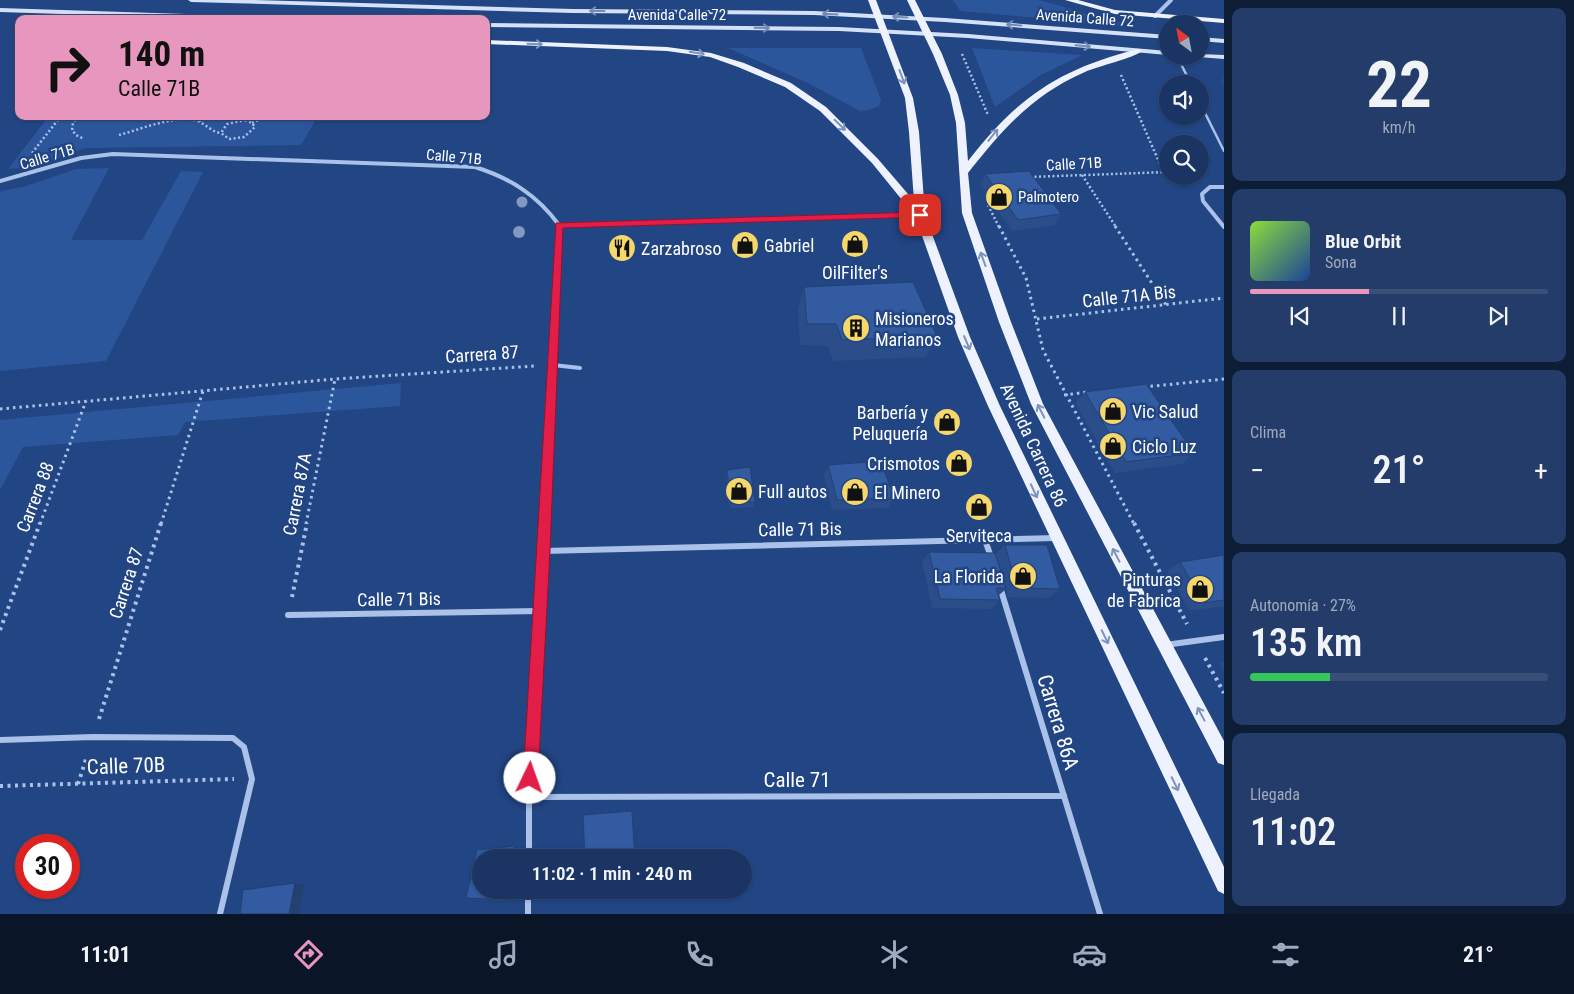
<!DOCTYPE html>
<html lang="es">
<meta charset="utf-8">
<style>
:root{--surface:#1a3463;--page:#233c69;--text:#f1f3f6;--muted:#9faabe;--line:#384f78;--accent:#e797bd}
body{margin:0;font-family:"Roboto Condensed",sans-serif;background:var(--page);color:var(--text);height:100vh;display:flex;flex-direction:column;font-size:19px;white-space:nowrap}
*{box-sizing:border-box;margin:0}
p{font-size:16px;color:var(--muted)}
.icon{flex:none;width:28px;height:28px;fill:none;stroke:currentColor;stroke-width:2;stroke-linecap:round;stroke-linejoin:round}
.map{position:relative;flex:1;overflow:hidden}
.sheet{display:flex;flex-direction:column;gap:8px;padding:8px;background:#0e1d36;width:350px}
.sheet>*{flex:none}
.guide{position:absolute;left:15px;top:15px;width:475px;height:105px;border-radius:10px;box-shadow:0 1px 4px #0004,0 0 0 1px var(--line);background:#e797bd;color:#111;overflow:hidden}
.needle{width:32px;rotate:328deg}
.controls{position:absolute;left:1159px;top:15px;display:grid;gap:10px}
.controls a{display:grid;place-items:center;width:50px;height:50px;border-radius:50%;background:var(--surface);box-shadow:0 1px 4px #0004,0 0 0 1px var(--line);font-size:25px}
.speed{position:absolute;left:15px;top:834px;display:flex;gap:10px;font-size:25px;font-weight:700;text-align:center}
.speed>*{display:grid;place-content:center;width:65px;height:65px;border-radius:50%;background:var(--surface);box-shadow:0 1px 4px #0004,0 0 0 1px var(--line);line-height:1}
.speed .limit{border:8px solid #d22;background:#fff;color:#111}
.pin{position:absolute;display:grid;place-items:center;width:42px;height:42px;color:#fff;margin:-21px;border-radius:10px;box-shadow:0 2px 8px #0006}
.me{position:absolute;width:55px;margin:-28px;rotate:3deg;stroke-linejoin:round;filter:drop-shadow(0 0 4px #0008)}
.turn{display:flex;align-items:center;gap:18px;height:105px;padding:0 20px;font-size:22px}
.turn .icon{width:65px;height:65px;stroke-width:2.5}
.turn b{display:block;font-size:35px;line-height:42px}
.big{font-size:38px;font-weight:600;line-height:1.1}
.sheet .tile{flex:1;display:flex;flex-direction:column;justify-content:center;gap:8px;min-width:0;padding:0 18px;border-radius:10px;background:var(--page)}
.sheet .dial{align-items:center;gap:0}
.dial b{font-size:65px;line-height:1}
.song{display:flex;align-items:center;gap:15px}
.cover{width:60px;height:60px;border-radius:8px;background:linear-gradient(135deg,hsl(90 70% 55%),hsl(220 70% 35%))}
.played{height:5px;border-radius:2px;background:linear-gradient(90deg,var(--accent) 40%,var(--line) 40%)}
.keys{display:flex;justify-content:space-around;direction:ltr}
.heat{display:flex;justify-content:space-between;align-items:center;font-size:28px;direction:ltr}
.charge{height:8px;border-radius:4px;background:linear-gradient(90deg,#34c759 27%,var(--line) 0)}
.trip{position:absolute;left:472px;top:849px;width:280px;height:50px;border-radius:25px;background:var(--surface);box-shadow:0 1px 4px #0004,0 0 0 1px var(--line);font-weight:600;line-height:50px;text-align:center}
.tabs{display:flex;height:80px;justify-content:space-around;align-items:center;background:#0a1528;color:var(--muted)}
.tabs .icon{width:35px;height:35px}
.tabs .active{color:var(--accent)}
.tabs b{font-size:22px;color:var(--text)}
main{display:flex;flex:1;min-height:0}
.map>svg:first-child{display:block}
.green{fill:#2c569c}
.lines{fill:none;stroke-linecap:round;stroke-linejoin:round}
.path-far2{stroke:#aac2e9;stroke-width:2.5;stroke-dasharray:2 2.5;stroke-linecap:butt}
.path-far1{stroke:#aac2e9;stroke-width:3;stroke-dasharray:2.5 4;stroke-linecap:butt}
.path{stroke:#aac2e9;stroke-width:4;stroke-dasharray:3 4.5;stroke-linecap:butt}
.lane-far1{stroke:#aac2e9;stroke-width:2.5}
.lane{stroke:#aac2e9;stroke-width:4}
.street-far2{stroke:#aac2e9;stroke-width:4}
.street-far1{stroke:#aac2e9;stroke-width:4.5}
.street{stroke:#aac2e9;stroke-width:6}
.secondary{fill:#d5e1f7;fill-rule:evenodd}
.primary{fill:#edf2fe;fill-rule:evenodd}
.tree{fill:#8199c3}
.wall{fill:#2b4e8a}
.shaded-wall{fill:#234071}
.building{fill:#325ba1;stroke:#234071}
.oneway{stroke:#738bb8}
.oneway2{stroke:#7d93bb}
.route{fill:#e11d48;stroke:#92132f}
.labels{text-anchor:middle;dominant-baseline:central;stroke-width:5;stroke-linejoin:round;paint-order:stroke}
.far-street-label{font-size:15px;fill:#fff;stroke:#224584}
.far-poi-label{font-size:15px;fill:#fff;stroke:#224584;text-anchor:start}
.poi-label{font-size:18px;fill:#fff;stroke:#224584;text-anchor:start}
.street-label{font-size:18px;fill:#fff;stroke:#224584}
.near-street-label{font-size:21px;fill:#fff;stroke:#224584}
</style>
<main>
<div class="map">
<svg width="1224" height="914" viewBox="0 0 1224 914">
<rect width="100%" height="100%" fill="#224584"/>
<g class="green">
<polygon points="953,0 1039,0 1135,27 960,11"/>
<polygon points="728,48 861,48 881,100 879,106 869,110 860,111 808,83"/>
<polygon points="972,48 1082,55 1039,76 995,107"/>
<polygon points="49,116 318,116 301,145 85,148 34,167 8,169"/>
<polygon points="109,168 71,240 142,240 181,171 203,172 106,361 0,371 0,193 1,191 23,187 76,169"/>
<polygon points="401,383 400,406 185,422 178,435 23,447 0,490 0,420"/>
</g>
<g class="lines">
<g class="path-far2">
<polyline points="962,54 988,115"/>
<polyline points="1121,75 1163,171"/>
<polyline points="78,116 73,123 72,130 76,135 84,139"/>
<polygon points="245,120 252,123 255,127 244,137 229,139 221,133 227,124"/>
<polyline points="199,121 210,116"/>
<polyline points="252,123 267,116"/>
<path d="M119,135C142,129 168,117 193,120C204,121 210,132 221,133"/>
<polyline points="32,153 61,116"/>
<polyline points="1082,175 1116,227"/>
<polyline points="1178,176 1192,181"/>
<polyline points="1030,177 1168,172"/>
<polyline points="988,205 999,227"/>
</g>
<g class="path-far1">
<polyline points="999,226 1026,278 1043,350 1134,524"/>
<polyline points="1115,226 1166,305"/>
<polyline points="1037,319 1224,298"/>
<polyline points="1144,387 1224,379"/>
<polyline points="1064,395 1088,392"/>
<polyline points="0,409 335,379 535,366"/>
<polyline points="40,524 86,401"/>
<polyline points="161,524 203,391"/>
<polyline points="306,524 335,379"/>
</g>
<g class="path">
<polyline points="1134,523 1187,624"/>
<polyline points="292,597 307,523"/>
<polyline points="0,630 40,523"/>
<polyline points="1205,658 1224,693"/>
<polyline points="99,719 161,523"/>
<polyline points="78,784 87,756"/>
<polyline points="0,786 234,779"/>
</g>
<g class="lane-far1">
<polyline points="1177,56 1191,84"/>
<polyline points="1200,103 1224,151"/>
</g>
<polyline class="lane" points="553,365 580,368"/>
<g class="street-far2">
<polyline points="1155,16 1171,0"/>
<path d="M0,181L81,158L113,154L475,167C510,178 537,195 559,225"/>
<polyline points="1224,187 1210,187 1202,194 1203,201 1224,227"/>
<polyline points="559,225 920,215"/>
<polyline points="559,227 559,225"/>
</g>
<polyline class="street-far1" points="545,524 559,226"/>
<g class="street">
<polyline points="985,540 991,557"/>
<polyline points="544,551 1056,538"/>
<polyline points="1000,587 1100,914"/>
<polyline points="288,615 540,611"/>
<polyline points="1165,645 1224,637"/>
<polyline points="0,740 93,737 233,738 244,747 252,779 220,914"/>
<polyline points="529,797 1064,796"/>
<polyline points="529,858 529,797 545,523"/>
<polyline points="528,890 528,914"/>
</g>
<g class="secondary">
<polygon points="188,0 255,0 573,9 814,11 945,18 1168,35 1168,39 945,22 814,15 573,13 191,2"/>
<polygon points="0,8 281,17 284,19 214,19 0,12"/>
<polygon points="486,23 839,27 968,34 1168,51 1168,55 968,38 839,31 486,27"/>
<polygon points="1200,37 1224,39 1224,43 1200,41"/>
<polygon points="1200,54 1224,55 1224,59 1198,57 1197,56 1200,56"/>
</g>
<g class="primary">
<polygon points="868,0 876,0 913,98 919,132 925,215 970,337 1000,406 1224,867 1224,894 1218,891 988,406 958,337 915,216 872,163 820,111 785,87 738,67 710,57 667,51 486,44 486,40 667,47 711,53 744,63 791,83 826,107 878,159 914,201 909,132 905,98"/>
<path d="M907,0H915L942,54L958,95L965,123L968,161C1018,97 1059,69 1138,49L1142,51C1134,58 1098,66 1085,72C1032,95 1003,129 968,173L972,213L1011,322L1043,404L1224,741V765L1218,763L1031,404L999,322L962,213L956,123L950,95L933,54Z"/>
<polygon points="1065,0 1078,0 1115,10 1224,19 1224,23 1115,14"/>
</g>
</g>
<g class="tree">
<circle cx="522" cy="202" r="5.5"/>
<circle cx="519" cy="232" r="6"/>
</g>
<g class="wall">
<polygon points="1224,77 1224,87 1221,81"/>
<polygon points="985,174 1061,214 1055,225 1012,231 980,185"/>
<polygon points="804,287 937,336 926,357 833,361 828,346 800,345 798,310"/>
<polygon points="1085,392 1194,453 1182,464 1115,473 1075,403"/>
<polygon points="828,465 894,498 888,508 832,510 824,475"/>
<polygon points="727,470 755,502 753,507 730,508 726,475"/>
<polygon points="1005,545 1060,589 1049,598 1008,597 1006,589 998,596 1000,600 991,609 932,608 922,561 929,552 996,554"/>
<polygon points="1224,555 1224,606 1190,611 1167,571 1180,562"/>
<polygon points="1224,661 1224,672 1219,663"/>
<polygon points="514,846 516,849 516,858 481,858 481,890 514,890 513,902 470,899 466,898 477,850"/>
</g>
<g class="shaded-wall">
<polygon points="514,846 516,849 516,858 513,858"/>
<polygon points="295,883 304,885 298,914 289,914"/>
<polygon points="510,890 514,890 513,902 510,900"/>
</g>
<g class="building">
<polygon points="1029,171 1061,214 1018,220 985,174"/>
<polygon points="913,282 937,336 842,340 836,324 807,324 804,287"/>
<polygon points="1146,384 1194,453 1126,462 1085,392"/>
<polygon points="881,461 894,498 837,500 828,465"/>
<polygon points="750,467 755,502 731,503 727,470"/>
<polygon points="1005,545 1047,545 1060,589 1017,588"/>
<polygon points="929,552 995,553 1006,588 996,588 1000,600 940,599"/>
<polygon points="1224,555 1224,600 1204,603 1180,562"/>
<polygon points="632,811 635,858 585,858 583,815"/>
<polygon points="514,846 513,858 481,858 481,890 510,890 510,900 466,898 477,850"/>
<polygon points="295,883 289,914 240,914 243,890"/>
</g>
<defs><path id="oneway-shaft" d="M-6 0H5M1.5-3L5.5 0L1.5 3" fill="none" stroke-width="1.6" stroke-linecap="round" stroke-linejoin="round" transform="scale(1.25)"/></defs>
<g class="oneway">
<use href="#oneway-shaft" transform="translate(597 11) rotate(180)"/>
<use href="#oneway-shaft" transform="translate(830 14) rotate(-177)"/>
<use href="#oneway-shaft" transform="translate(900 17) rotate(-177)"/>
<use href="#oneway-shaft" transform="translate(1014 25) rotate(-176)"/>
<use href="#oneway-shaft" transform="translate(762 28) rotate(1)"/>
<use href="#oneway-shaft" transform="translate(1083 46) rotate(5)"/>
</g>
<g class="oneway2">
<use href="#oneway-shaft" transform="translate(535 44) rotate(2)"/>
<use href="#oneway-shaft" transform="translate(697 53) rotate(10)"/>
<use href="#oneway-shaft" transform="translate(902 77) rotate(70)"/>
<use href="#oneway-shaft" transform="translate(840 125) rotate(44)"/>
<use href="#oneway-shaft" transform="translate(993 135) rotate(-51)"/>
<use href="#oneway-shaft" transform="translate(983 259) rotate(-110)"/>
<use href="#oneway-shaft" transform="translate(967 343) rotate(67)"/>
<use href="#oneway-shaft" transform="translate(1041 411) rotate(-117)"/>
<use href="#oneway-shaft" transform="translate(1034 491) rotate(65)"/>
<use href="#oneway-shaft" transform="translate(1116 555) rotate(-118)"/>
<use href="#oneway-shaft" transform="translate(1105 637) rotate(64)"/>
<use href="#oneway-shaft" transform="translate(1201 714) rotate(-118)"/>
<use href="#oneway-shaft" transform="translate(1175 784) rotate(64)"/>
</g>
<polygon class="route" points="920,212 924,215 923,217 563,228 550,551 538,778 536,783 530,786 525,783 523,778 556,223"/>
<defs>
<g id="shop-disc" transform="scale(1.4375)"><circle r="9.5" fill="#f5d76c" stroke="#224584"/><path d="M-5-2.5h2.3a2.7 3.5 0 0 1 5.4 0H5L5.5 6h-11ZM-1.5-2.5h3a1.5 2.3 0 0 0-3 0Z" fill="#111"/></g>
<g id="restaurant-disc" transform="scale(1.4375)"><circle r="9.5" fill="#f5d76c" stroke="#224584"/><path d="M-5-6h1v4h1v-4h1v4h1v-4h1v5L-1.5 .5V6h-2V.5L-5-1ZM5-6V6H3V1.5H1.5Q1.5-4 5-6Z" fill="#111"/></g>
<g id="building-disc" transform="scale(1.4375)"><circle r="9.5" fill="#f5d76c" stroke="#224584"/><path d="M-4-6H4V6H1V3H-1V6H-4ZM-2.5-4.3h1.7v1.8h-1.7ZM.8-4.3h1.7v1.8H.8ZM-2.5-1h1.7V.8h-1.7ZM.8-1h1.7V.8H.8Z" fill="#111"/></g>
</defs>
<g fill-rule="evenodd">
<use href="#shop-disc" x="999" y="197"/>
<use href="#shop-disc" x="855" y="244"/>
<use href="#shop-disc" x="745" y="245"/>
<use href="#restaurant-disc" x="622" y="248"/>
<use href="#building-disc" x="856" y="328"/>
<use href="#shop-disc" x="1113" y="411"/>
<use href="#shop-disc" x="947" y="422"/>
<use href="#shop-disc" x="1113" y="446"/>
<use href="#shop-disc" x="959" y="463"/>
<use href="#shop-disc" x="739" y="491"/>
<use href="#shop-disc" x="855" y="492"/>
<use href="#shop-disc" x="979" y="507"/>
<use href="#shop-disc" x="1023" y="576"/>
<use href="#shop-disc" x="1200" y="589"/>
</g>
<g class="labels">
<g class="far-street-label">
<text x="677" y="15">Avenida Calle 72</text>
<text transform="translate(1085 18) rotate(4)">Avenida Calle 72</text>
<text transform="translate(47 157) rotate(-17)">Calle 71B</text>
<text transform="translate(454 157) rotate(5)">Calle 71B</text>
<text transform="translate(1074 164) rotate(-3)">Calle 71B</text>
</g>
<g class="far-poi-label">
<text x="1018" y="197">Palmotero</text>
</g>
<g class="poi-label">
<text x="764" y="245">Gabriel</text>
<text x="641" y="248">Zarzabroso</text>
<text x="855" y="272" text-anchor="middle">OilFilter's</text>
<text x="875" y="318">Misioneros<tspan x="875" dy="21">Marianos</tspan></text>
<text x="1132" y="411">Vic Salud</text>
<text x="928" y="412" text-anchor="end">Barbería y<tspan x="928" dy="21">Peluquería</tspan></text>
<text x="1132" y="446">Ciclo Luz</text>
<text x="940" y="463" text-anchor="end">Crismotos</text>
<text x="758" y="491">Full autos</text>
<text x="874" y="492">El Minero</text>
<text x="979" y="535" text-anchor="middle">Serviteca</text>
<text x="1004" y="576" text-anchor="end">La Florida</text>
<text x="1181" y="579" text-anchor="end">Pinturas<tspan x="1181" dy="21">de Fabrica</tspan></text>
</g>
<g class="street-label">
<text transform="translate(1129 296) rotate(-6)">Calle 71A Bis</text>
<text transform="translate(482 354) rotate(-4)">Carrera 87</text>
<text transform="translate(1034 445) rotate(65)">Avenida Carrera 86</text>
<text transform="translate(297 494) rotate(-79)">Carrera 87A</text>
<text transform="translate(35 497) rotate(-69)">Carrera 88</text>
<text transform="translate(800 529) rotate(-1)">Calle 71 Bis</text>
<text transform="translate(126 583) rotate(-72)">Carrera 87</text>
<text transform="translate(399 599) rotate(-1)">Calle 71 Bis</text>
</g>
<g class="near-street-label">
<text transform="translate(1058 722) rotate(73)">Carrera 86A</text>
<text transform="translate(126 766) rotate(-2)">Calle 70B</text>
<text x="797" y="780">Calle 71</text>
</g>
</g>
</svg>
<div class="controls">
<a><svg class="needle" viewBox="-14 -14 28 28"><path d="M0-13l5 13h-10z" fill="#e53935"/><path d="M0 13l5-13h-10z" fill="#9faabe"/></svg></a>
<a><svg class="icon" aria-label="sound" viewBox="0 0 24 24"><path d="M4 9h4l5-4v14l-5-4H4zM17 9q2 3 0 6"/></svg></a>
<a><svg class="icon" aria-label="search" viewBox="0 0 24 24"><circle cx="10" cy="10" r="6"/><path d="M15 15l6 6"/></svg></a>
</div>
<div class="speed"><div class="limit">30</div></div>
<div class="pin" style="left:920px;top:215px;background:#d93025"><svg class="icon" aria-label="arrive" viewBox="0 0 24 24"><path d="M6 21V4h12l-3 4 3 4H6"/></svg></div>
<svg class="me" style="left:530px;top:778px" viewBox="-20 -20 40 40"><circle r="19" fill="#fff"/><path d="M0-13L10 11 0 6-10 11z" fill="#e11d48"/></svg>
<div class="trip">11:02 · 1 min · 240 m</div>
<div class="guide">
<div class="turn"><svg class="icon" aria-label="right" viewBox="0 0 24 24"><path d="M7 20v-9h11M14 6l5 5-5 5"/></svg><div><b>140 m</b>Calle 71B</div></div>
</div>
</div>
<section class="sheet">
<div class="tile dial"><b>22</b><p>km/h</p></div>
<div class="tile">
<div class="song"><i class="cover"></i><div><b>Blue Orbit</b><p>Sona</p></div></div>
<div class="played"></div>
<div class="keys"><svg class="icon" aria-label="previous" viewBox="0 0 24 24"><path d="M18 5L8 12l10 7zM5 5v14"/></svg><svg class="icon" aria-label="pause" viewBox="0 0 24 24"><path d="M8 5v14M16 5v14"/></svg><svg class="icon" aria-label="next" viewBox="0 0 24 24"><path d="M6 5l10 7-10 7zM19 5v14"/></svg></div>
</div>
<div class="tile"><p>Clima</p>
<div class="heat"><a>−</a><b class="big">21°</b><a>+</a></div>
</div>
<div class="tile"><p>Autonomía · 27%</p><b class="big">135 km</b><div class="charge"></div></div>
<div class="tile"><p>Llegada</p><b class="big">11:02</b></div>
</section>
</main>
<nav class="tabs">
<b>11:01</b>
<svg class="icon active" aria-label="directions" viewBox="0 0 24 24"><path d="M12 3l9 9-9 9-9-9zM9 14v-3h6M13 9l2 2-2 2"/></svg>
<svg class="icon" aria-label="music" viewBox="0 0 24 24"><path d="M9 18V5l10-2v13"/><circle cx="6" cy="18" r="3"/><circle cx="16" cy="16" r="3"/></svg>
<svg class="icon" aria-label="phone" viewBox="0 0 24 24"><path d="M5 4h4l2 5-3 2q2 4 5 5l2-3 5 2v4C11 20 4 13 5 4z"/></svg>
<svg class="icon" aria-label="climate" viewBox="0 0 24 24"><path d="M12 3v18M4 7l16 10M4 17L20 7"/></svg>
<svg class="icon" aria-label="car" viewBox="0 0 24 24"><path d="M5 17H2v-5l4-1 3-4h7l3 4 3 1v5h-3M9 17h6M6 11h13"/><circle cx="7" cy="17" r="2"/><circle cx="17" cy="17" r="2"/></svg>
<svg class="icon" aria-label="filters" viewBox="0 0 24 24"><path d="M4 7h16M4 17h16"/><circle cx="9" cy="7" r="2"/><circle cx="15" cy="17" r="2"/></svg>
<b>21°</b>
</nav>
